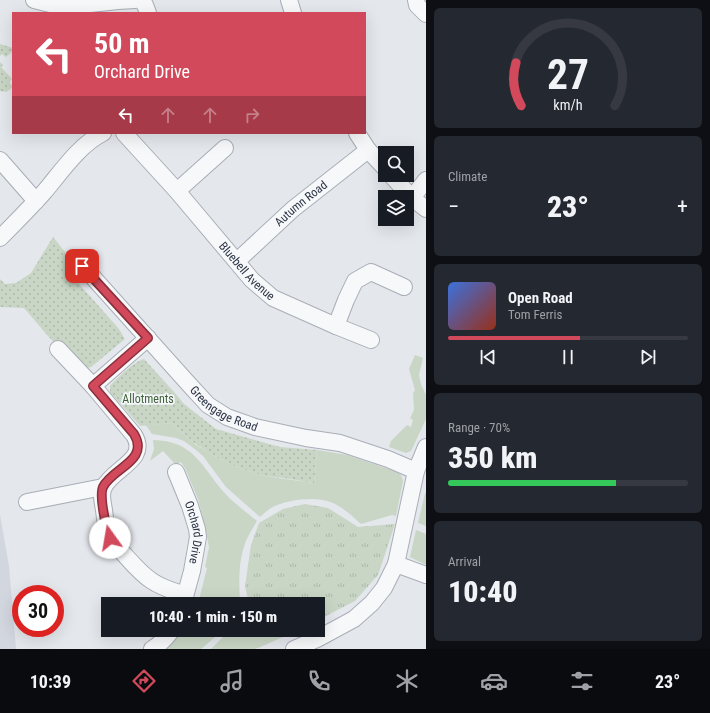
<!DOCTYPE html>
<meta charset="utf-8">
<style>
:root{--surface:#171b24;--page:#242831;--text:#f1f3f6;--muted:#9ea1a6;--line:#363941;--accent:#d1495b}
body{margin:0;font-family:"Roboto Condensed",sans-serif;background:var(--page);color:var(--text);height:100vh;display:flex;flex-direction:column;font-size:15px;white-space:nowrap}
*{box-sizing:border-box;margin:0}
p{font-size:13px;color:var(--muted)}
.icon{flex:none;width:22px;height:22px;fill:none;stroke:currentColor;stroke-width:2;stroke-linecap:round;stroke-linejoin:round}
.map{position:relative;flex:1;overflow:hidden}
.side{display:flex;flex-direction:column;gap:8px;padding:8px;background:#0d0f14;width:284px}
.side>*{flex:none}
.hud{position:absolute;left:12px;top:12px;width:354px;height:122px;border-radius:0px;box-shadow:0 4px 16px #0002;background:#d1495b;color:#fff;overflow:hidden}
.fabs{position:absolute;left:378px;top:146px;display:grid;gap:8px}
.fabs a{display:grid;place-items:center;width:36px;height:36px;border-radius:0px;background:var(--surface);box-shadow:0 4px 16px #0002;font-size:20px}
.speed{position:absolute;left:12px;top:585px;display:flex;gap:8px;font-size:20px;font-weight:700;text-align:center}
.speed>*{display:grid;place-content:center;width:52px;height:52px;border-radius:50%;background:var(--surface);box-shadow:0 4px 16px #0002;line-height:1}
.speed .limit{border:6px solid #d22;background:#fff;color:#111}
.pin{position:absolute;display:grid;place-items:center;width:34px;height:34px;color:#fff;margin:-17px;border-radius:8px;box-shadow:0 2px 6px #0006}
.me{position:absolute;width:44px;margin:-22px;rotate:347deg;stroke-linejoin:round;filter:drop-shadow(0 0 3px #0008)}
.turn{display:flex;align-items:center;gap:14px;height:84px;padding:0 16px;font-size:18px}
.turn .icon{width:52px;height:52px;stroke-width:2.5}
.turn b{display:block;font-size:28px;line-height:34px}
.lanes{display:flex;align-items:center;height:38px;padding:0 16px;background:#0003;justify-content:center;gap:20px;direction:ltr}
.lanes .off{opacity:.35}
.big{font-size:30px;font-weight:800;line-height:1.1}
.side .card{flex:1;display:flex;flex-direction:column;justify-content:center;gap:6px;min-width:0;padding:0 14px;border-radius:6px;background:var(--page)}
.side .dial{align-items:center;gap:0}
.dial svg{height:104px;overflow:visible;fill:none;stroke:var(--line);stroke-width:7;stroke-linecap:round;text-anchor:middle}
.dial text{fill:var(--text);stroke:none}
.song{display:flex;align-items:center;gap:12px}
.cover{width:48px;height:48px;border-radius:6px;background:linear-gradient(135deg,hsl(220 70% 55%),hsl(10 70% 35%))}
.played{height:4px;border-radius:2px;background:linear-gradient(90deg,var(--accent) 55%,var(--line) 55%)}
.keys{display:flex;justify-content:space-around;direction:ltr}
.heat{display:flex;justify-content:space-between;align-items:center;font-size:22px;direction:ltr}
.charge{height:6px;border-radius:3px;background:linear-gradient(90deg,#34c759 70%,var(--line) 0)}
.trip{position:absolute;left:101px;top:597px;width:224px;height:40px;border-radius:0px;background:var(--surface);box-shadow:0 4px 16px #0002;font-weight:800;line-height:40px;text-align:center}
.tabs{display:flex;height:64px;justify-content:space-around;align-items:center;background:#090b0e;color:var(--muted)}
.tabs .icon{width:28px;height:28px}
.tabs .active{color:var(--accent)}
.tabs b{font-size:18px;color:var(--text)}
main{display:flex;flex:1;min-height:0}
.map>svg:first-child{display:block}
.built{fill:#d2d6de}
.grass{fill:#c9d6c5}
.park{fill:url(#park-tufts)}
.garden{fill:url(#garden-dots)}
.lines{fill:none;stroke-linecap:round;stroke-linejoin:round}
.street-casing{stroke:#a9aeb7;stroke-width:18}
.street{stroke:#f7f8fa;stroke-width:16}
.route-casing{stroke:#882f3b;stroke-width:10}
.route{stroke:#d1495b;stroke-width:7}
.labels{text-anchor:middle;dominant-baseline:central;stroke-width:3.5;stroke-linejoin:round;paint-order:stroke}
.street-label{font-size:12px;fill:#2b3445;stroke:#f4f6f9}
.park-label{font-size:12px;fill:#3f6138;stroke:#f4f6f9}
</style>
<main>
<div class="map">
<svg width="426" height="649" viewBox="0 0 426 649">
<defs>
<pattern id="park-tufts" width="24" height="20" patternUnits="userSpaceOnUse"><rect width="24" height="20" fill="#c9d6c5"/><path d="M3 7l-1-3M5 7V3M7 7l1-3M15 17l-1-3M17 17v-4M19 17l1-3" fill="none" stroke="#adb8ab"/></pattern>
<pattern id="garden-dots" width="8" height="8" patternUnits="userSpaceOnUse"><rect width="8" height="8" fill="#c9d6c5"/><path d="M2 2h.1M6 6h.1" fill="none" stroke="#adb8ab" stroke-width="1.8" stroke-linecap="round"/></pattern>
</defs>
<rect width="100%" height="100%" fill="#e4e7ec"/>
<polygon class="built" points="0,515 9,566 16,649 0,649"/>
<g class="grass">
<polygon points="415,355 423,358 419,375 421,384 426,395 426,419 411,451 406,453 389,447 391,441 407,425 411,427 413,420 410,418 414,410 413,393 415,390 409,369"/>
<path d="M172,423L196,445L211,454L232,465L264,476L314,483L317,450L347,455L397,472L401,475L403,481L396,516L392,515L361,524C352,516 344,508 333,503C317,496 291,499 275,506C269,508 265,513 260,517L226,487L203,456L196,450L184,441L176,438L152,434L146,425Z"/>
<path d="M153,440C193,441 200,464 222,490C232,502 245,511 257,521C253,528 249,534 246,541C238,561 239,583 240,604H198L207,568L205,567L209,547L205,526L198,499L185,468L181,462L176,465L163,451L150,461L154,449Z"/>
<polygon points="425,493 426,493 426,526 418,523"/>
<polygon points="416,530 426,534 426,565 410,557"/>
<path d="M184,630H218L220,633L201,649H167C174,642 173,634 184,630Z"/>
<polygon points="226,630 299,630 255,649 211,649 227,633"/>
</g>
<g class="park">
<polygon points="305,504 328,508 358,527 395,524 378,575 355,601 318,620 318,604 249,604 245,586 251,545 259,523 283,509"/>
<polygon points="254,630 298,630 258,648"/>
</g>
<g class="garden">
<polygon points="0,44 13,48 13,51 6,57 2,54 0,56"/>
<polygon points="0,62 3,65 1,67 12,79 9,82 13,87 6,92 0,91"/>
<polygon points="53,237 77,267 72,276 119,329 125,339 91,367 81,370 48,336 24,308 0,307 0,279 5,284 16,283 31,273"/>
<path d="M144,359L174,392L184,404L216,429L280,447L317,450L314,483L284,478L264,476L232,465L209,453L193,442L172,423L140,426L110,392V386C117,378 135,361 144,359Z"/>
</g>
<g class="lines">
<g class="street-casing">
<g id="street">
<polyline points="34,0 62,7 118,1 135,0"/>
<polyline points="141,0 145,5 148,13"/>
<polyline points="289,0 293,13"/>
<polyline points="416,0 417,5 426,14"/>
<path id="s1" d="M124,133L177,191L252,280L273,298L336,326L371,340"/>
<polyline points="357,133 368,150 385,168"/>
<polyline points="0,160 36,201"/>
<polyline points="391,175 412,198 426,209"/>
<polyline points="177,191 225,148"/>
<polyline points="412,198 426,180"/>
<path d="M0,238C15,223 30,208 45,191C61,172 80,144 103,133"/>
<path id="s2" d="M237,261L293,209L368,150"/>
<path id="s3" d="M82,265L186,381L208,405L227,417L255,427L306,438L340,443L388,459L416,471"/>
<polyline points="336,326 346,300 355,281 371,272 404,287"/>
<path d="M58,349L93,386L134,435C149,460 113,468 104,487C100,494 103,503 104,510C105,519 106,529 109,537C112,543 119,549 123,553C132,563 141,574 152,581C162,588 174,591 185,595"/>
<polyline points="93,386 148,338"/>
<path id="s4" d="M176,472L190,506L197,529L198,537L192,571L183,604"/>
<polyline points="27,502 103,487"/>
<polyline points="396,564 426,575"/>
<path d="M152,649C161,644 166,638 172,630"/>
<polyline points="294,649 317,639 354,619 372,603 384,588 396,564 416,471 426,447"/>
</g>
</g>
<use href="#street" class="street"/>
</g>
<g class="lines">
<g class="route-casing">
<path id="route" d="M82,266L148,338L93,386L134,434C150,461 112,468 103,487C99,496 106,528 110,538"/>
</g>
<use href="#route" class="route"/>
</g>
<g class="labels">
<g class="street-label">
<text stroke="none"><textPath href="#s2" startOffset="86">Autumn Road</textPath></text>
<text stroke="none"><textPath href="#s1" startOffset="185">Bluebell Avenue</textPath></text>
<text stroke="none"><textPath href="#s3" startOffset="204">Greengage Road</textPath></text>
<text stroke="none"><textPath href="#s4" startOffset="64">Orchard Drive</textPath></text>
</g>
<g class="park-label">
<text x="148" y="399">Allotments</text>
</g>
</g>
</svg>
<div class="fabs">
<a><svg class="icon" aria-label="search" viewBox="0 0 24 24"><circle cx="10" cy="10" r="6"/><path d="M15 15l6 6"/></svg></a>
<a><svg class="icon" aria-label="layers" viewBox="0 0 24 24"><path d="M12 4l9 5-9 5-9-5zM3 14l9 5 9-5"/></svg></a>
</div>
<div class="speed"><div class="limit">30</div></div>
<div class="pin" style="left:82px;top:266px;background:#d93025"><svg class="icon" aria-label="arrive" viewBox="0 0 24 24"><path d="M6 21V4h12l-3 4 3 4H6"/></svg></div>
<svg class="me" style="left:110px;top:538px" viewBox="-20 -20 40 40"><circle r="19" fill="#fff"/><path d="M0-13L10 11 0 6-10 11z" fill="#d1495b"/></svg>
<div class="trip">10:40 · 1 min · 150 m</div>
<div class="hud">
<div class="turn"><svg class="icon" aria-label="left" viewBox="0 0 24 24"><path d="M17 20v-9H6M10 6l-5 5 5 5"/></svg><div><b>50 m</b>Orchard Drive</div></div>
<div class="lanes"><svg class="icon" aria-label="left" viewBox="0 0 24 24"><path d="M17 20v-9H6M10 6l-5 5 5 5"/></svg><svg class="icon off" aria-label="ahead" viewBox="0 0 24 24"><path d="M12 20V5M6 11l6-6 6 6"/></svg><svg class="icon off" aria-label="ahead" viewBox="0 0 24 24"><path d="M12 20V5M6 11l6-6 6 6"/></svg><svg class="icon off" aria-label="right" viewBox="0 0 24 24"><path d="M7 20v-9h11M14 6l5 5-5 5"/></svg></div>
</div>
</div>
<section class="side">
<div class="card dial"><svg viewBox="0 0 100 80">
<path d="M14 69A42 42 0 1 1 86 69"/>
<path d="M14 69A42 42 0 0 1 10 36" stroke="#d1495b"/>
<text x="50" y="56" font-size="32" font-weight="700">27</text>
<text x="50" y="72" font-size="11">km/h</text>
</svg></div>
<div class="card"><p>Climate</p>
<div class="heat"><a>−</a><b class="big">23°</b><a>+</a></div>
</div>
<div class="card">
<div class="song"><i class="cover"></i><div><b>Open Road</b><p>Tom Ferris</p></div></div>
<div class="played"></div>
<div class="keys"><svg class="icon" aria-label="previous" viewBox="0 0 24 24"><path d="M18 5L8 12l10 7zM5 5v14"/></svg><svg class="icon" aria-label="pause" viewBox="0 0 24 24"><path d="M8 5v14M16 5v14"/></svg><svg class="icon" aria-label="next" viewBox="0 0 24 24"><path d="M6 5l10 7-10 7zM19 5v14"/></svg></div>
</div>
<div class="card"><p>Range · 70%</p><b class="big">350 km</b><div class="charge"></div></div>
<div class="card"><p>Arrival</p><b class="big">10:40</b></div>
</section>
</main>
<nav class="tabs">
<b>10:39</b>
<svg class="icon active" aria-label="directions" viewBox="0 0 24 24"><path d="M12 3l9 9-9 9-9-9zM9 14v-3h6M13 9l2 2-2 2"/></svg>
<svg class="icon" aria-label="music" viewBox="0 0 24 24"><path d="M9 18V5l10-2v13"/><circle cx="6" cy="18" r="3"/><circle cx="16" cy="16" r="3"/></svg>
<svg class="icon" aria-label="phone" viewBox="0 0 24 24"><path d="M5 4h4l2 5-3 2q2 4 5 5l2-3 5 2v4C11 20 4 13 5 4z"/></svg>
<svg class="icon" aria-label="climate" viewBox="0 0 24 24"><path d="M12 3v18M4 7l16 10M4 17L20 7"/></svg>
<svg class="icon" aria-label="car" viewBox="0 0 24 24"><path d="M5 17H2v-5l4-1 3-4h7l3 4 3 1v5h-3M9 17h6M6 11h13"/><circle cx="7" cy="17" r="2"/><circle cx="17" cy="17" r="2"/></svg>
<svg class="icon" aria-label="filters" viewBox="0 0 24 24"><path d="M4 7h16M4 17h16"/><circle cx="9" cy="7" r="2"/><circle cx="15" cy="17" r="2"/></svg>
<b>23°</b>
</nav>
